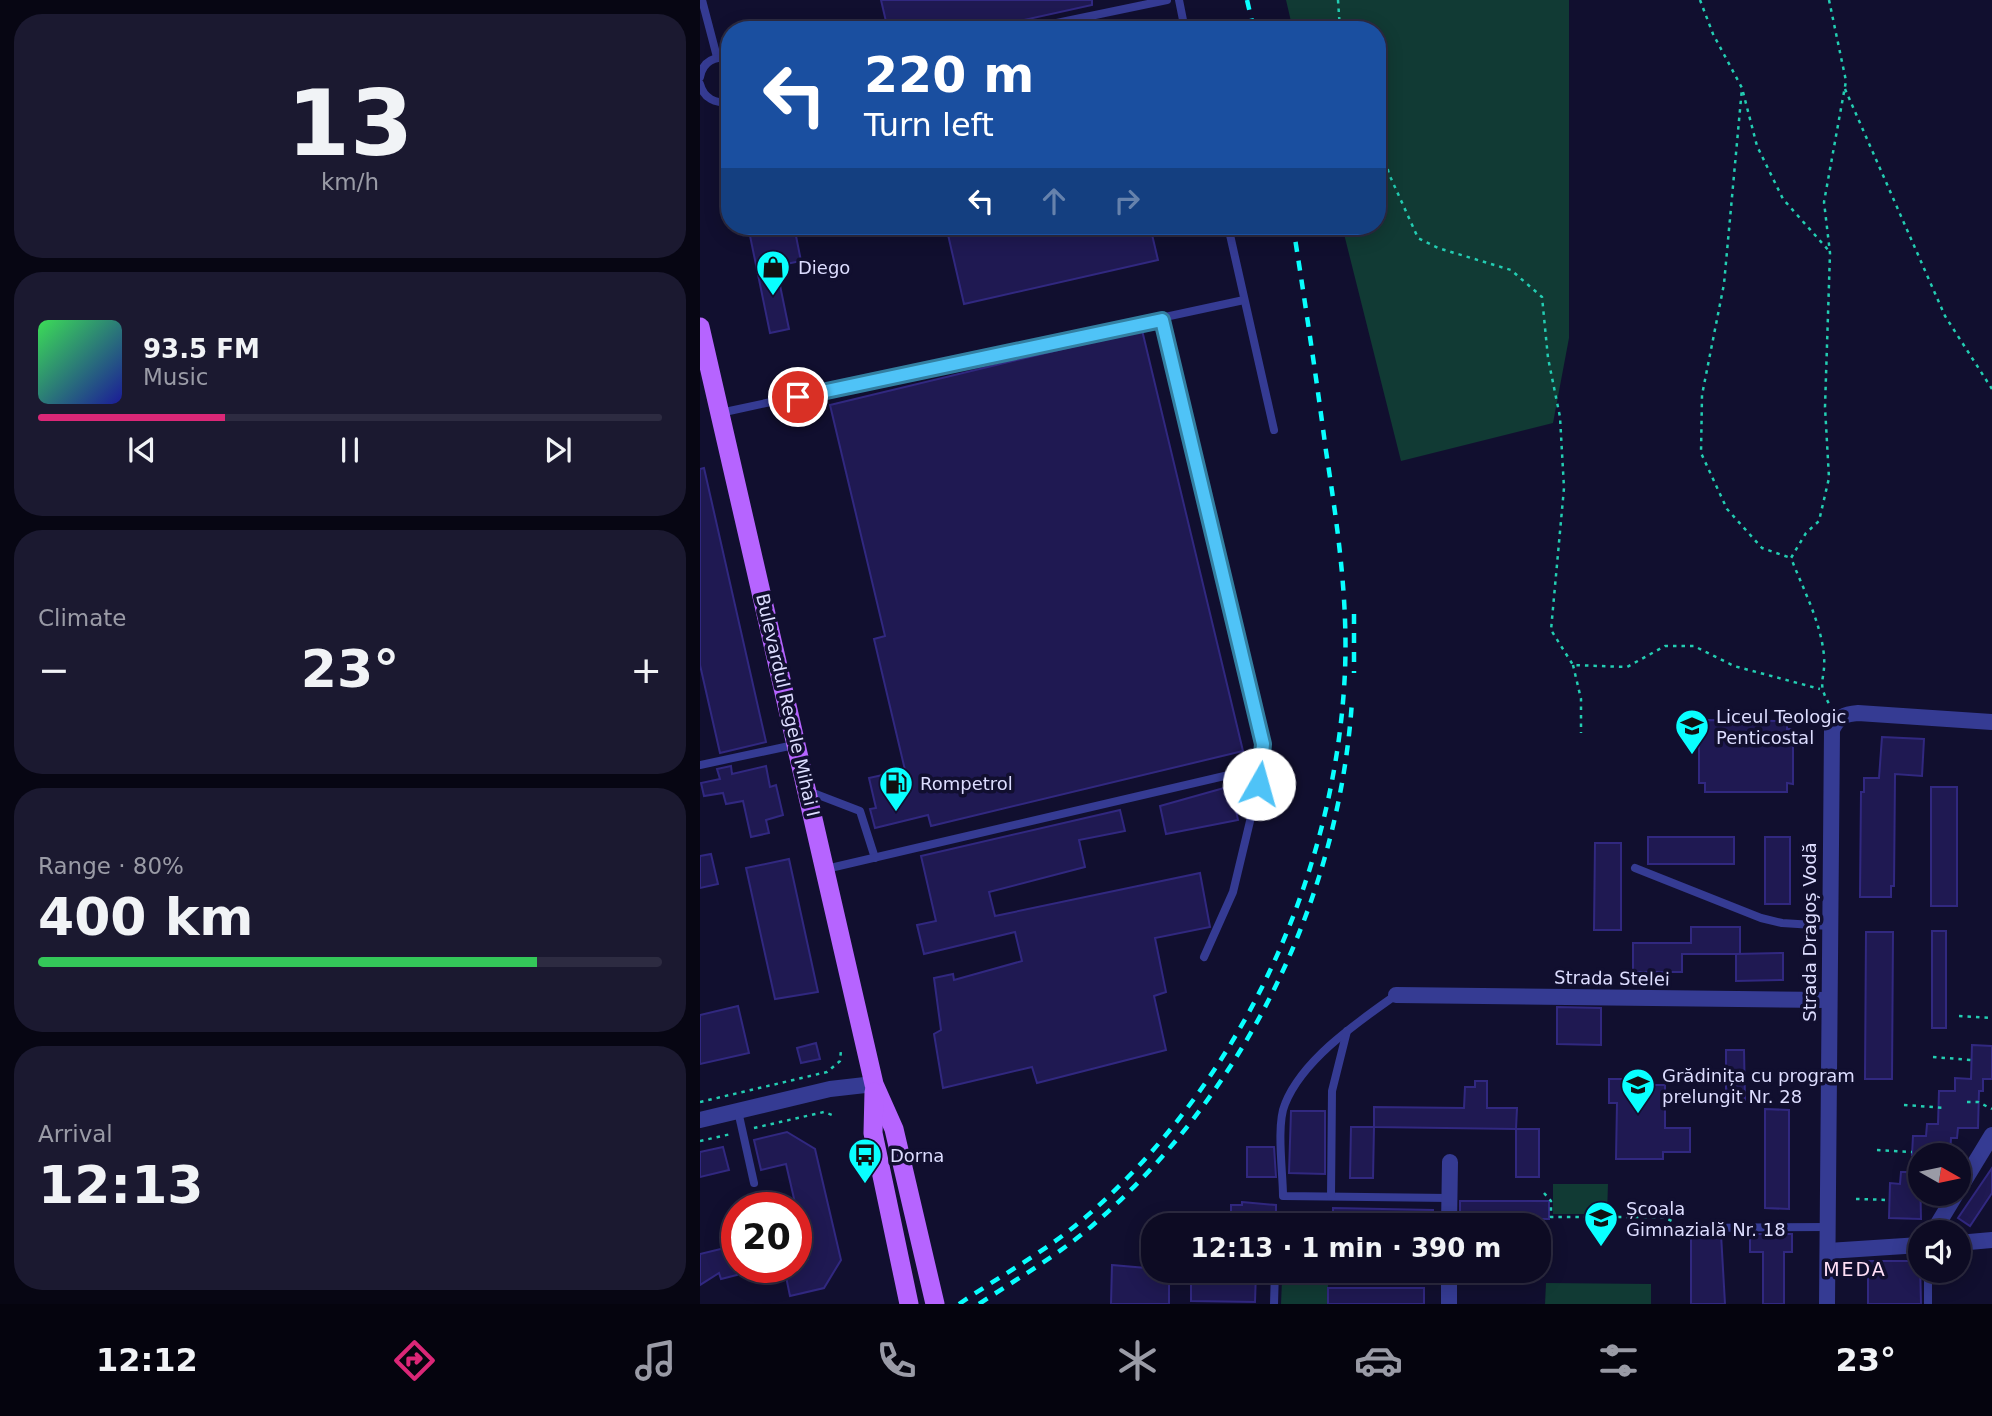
<!DOCTYPE html>
<meta charset="utf-8">
<style>
:root{--surface:#0d0b23;--page:#1b1930;--text:#f1f3f6;--muted:#9a9ba6;--line:#2d2b41;--accent:#db2777}
body{margin:0;font-family:"DejaVu Sans",sans-serif;background:var(--page);color:var(--text);height:100vh;display:flex;flex-direction:column;font-size:26px;white-space:nowrap}
*{box-sizing:border-box;margin:0}
p{font-size:23px;color:var(--muted)}
.icon{flex:none;width:38px;height:38px;fill:none;stroke:currentColor;stroke-width:2;stroke-linecap:round;stroke-linejoin:round}
.map{position:relative;flex:1;overflow:hidden}
.drawer{display:flex;flex-direction:column;gap:14px;padding:14px;background:#070613;width:700px}
.drawer>*{flex:none}
.guide{position:absolute;left:21px;top:21px;width:665px;height:214px;border-radius:28px;box-shadow:0 4px 18px #0003,0 0 0 2px var(--line);background:#1a4fa0;color:#fff;overflow:hidden}
.needle{width:46px;rotate:99deg}
.tools{position:absolute;left:1208px;top:1143px;display:grid;gap:14px}
.tools a{display:grid;place-items:center;width:63px;height:63px;border-radius:50%;background:var(--surface);box-shadow:0 4px 18px #0003,0 0 0 2px var(--line);font-size:35px}
.speed{position:absolute;left:21px;top:1192px;display:flex;gap:14px;font-size:35px;font-weight:700;text-align:center}
.speed>*{display:grid;place-content:center;width:91px;height:91px;border-radius:50%;background:var(--surface);box-shadow:0 4px 18px #0003,0 0 0 2px var(--line);line-height:1}
.speed .limit{border:10px solid #d22;background:#fff;color:#111}
.pin{position:absolute;display:grid;place-items:center;width:60px;height:60px;color:#fff;margin:-30px;border:4px solid #fff;border-radius:50%;box-shadow:0 2px 7px #0007}
.me{position:absolute;width:77px;margin:-38px;rotate:7deg;stroke-linejoin:round;filter:drop-shadow(0 0 5px #0008)}
.turn{display:flex;align-items:center;gap:24px;height:147px;padding:0 28px;font-size:32px}
.turn .icon{width:91px;height:91px;stroke-width:2.5}
.turn b{display:block;font-size:49px;line-height:60px}
.lanes{display:flex;align-items:center;height:66px;padding:0 28px;background:#0003;justify-content:center;gap:35px;direction:ltr}
.lanes .off{opacity:.35}
.big{font-size:52px;font-weight:700;line-height:1.1}
.drawer .widget{flex:1;display:flex;flex-direction:column;justify-content:center;gap:10px;min-width:0;padding:0 24px;border-radius:28px;background:var(--page)}
.drawer .dial{align-items:center;gap:0}
.dial b{font-size:91px;line-height:1}
.song{display:flex;align-items:center;gap:21px}
.cover{width:84px;height:84px;border-radius:10px;background:linear-gradient(135deg,hsl(130 70% 55%),hsl(240 70% 35%))}
.played{height:7px;border-radius:4px;background:linear-gradient(90deg,var(--accent) 30%,var(--line) 30%)}
.keys{display:flex;justify-content:space-around;direction:ltr}
.heat{display:flex;justify-content:space-between;align-items:center;font-size:38px;direction:ltr}
.charge{height:10px;border-radius:5px;background:linear-gradient(90deg,#34c759 80%,var(--line) 0)}
.trip{position:absolute;left:441px;top:1213px;width:410px;height:70px;border-radius:28px;background:var(--surface);box-shadow:0 4px 18px #0003,0 0 0 2px var(--line);font-weight:700;line-height:70px;text-align:center}
.tabs{display:flex;height:112px;justify-content:space-around;align-items:center;background:#05040e;color:var(--muted)}
.tabs .icon{width:49px;height:49px}
.tabs .active{color:var(--accent)}
.tabs b{font-size:32px;color:var(--text)}
main{display:flex;flex:1;min-height:0}
.map>svg:first-child{display:block}
.green{fill:#113a34}
.building{fill:#1f1952;stroke:#312880;stroke-width:2}
.lines{fill:none;stroke-linecap:round;stroke-linejoin:round}
.path{stroke:#23cdb2;stroke-width:2.5;stroke-dasharray:3.5 5;stroke-linecap:butt}
.service{stroke:#353b93;stroke-width:8}
.minor{stroke:#353b93;stroke-width:16}
.primary{stroke:#b664ff;stroke-width:19}
.rail{stroke:#09ffff;stroke-width:4.5;stroke-dasharray:10 9;stroke-linecap:butt}
.route-casing{stroke:#337fa1;stroke-width:18}
.route{stroke:#4fc3f7;stroke-width:12}
.labels{text-anchor:middle;dominant-baseline:central;stroke-width:7;stroke-linejoin:round;paint-order:stroke}
.poi-label{font-size:18px;fill:#ddf;stroke:#110f2f;text-anchor:start}
.street-label{font-size:18px;fill:#ddf;stroke:#110f2f}
.neighbourhood-label{font-size:19px;letter-spacing:2px;fill:#ffdff6;stroke:#110f2f}
</style>
<main>
<section class="drawer">
<div class="widget dial"><b>13</b><p>km/h</p></div>
<div class="widget">
<div class="song"><i class="cover"></i><div><b>93.5 FM</b><p>Music</p></div></div>
<div class="played"></div>
<div class="keys"><svg class="icon" aria-label="previous" viewBox="0 0 24 24"><path d="M18 5L8 12l10 7zM5 5v14"/></svg><svg class="icon" aria-label="pause" viewBox="0 0 24 24"><path d="M8 5v14M16 5v14"/></svg><svg class="icon" aria-label="next" viewBox="0 0 24 24"><path d="M6 5l10 7-10 7zM19 5v14"/></svg></div>
</div>
<div class="widget"><p>Climate</p>
<div class="heat"><a>−</a><b class="big">23°</b><a>+</a></div>
</div>
<div class="widget"><p>Range · 80%</p><b class="big">400 km</b><div class="charge"></div></div>
<div class="widget"><p>Arrival</p><b class="big">12:13</b></div>
</section>
<div class="map">
<svg width="1292" height="1304" viewBox="0 0 1292 1304">
<rect width="100%" height="100%" fill="#110f2f"/>
<g class="green">
<polygon points="586,0 869,0 869,338 853,423 701,461 642,226 677,226 677,30 593,30"/>
<polygon points="853,1184 908,1184 907,1214 853,1214"/>
<polygon points="587,1275 628,1275 628,1304 581,1304 582,1280"/>
<polygon points="846,1283 951,1284 951,1304 845,1304"/>
</g>
<g class="building">
<polygon points="181,0 392,0 392,5 278,30 188,30"/>
<polygon points="48,226 94,226 101,261 76,266 89,329 70,333"/>
<polygon points="246,226 450,226 458,260 264,304"/>
<polygon points="442,330 543,751 231,826 228,815 175,828 170,809 176,808 169,778 205,770 174,639 185,636 130,405"/>
<polygon points="4,468 66,742 20,753 0,665 0,469"/>
<polygon points="1005,720 1087,721 1087,729 1093,729 1093,784 1087,783 1087,792 1005,792 1005,783 999,783 999,729 1005,729"/>
<polygon points="1182,737 1224,739 1222,776 1195,774 1194,886 1191,886 1191,897 1160,897 1161,792 1164,792 1164,778 1179,778"/>
<polygon points="31,766 32,774 66,766 70,787 76,785 83,815 66,820 69,833 51,837 43,801 26,804 23,793 4,796 1,783 20,779 17,769"/>
<polygon points="531,786 538,820 466,834 460,806"/>
<rect x="1231" y="787" width="26" height="119"/>
<polygon points="420,810 425,831 379,840 385,867 289,892 295,916 500,873 510,927 455,938 466,992 454,996 466,1050 337,1083 332,1067 243,1088 234,1034 241,1030 234,978 253,974 254,980 322,961 315,932 224,954 217,925 236,921 221,856"/>
<rect x="948" y="837" width="86" height="27"/>
<rect x="1065" y="837" width="25" height="67"/>
<polygon points="895,843 921,843 921,930 894,930"/>
<polygon points="11,854 18,884 0,888 0,856"/>
<polygon points="89,859 118,992 75,999 46,868"/>
<polygon points="991,927 1040,927 1040,954 982,954 982,972 933,972 933,943 991,943"/>
<rect x="1232" y="931" width="14" height="97"/>
<polygon points="1166,932 1193,932 1192,1079 1165,1079"/>
<polygon points="1083,953 1083,980 1036,981 1036,954"/>
<polygon points="38,1006 49,1053 0,1064 0,1015"/>
<polygon points="857,1007 901,1008 901,1045 857,1044"/>
<polygon points="116,1043 120,1059 101,1063 97,1048"/>
<polygon points="1272,1045 1292,1046 1292,1079 1283,1079 1283,1091 1279,1091 1278,1128 1258,1128 1257,1138 1251,1138 1250,1155 1212,1155 1213,1136 1226,1136 1227,1124 1238,1124 1239,1091 1255,1091 1255,1078 1271,1079"/>
<polygon points="1026,1050 1044,1050 1045,1100 1026,1101"/>
<polygon points="909,1079 941,1079 941,1085 965,1085 965,1128 990,1128 990,1152 963,1152 963,1159 916,1159 917,1103 909,1103"/>
<polygon points="775,1081 787,1081 787,1108 817,1108 816,1129 674,1127 674,1107 764,1108 765,1087 775,1087"/>
<polygon points="1065,1109 1089,1110 1089,1209 1065,1208"/>
<polygon points="591,1111 625,1111 625,1174 589,1173"/>
<polygon points="651,1127 674,1127 673,1178 650,1178"/>
<rect x="816" y="1129" width="23" height="48"/>
<polygon points="87,1132 115,1149 141,1260 124,1288 90,1296 84,1267 96,1267 96,1262 108,1259 86,1164 61,1170 54,1140"/>
<polygon points="23,1147 29,1170 0,1177 0,1152"/>
<polygon points="547,1147 574,1147 576,1177 547,1177"/>
<polygon points="1292,1168 1292,1193 1270,1226 1258,1218"/>
<polygon points="1201,1172 1220,1172 1221,1219 1189,1218 1190,1183 1200,1184"/>
<polygon points="760,1201 849,1201 849,1219 760,1218"/>
<polygon points="542,1202 576,1205 576,1225 531,1225 531,1205 542,1205"/>
<polygon points="633,1208 733,1210 733,1225 633,1225"/>
<polygon points="1021,1234 1025,1304 991,1304 991,1235"/>
<polygon points="1050,1234 1092,1234 1092,1252 1084,1252 1084,1304 1063,1304 1063,1252 1050,1252"/>
<polygon points="37,1245 37,1275 21,1279 19,1273 0,1285 0,1254"/>
<polygon points="1168,1261 1220,1261 1221,1304 1168,1304"/>
<polygon points="412,1265 469,1270 469,1304 411,1304"/>
<polygon points="483,1270 556,1271 555,1302 491,1301 491,1278"/>
<rect x="628" y="1288" width="96" height="16"/>
</g>
<g class="lines">
<g class="path">
<polyline points="638,0 640,30"/>
<polyline points="1000,0 1013,34 1042,88 1024,284 1002,395 1001,453 1027,509 1062,548 1091,558"/>
<path d="M1129,0L1146,81L1124,202L1130,253L1125,407L1129,478L1119,521L1106,533L1091,558C1103,589 1121,622 1124,656C1126,682 1115,681 1131,707"/>
<polyline points="1145,89 1245,316 1292,389"/>
<polyline points="1043,92 1057,146 1083,199 1130,252"/>
<polyline points="677,128 689,174 718,238 738,248 811,270 842,297 848,358 860,417 864,488 851,630 873,665 927,667 965,646 994,646 1034,666 1120,689"/>
<polyline points="873,665 881,699 881,733"/>
<polyline points="1259,1016 1292,1018"/>
<polyline points="1233,1057 1271,1060"/>
<polyline points="0,1102 127,1072 140,1061 141,1050"/>
<polyline points="1267,1102 1278,1102 1292,1109"/>
<polyline points="1204,1105 1246,1108"/>
<polyline points="54,1128 124,1112 135,1116"/>
<polyline points="0,1141 31,1134"/>
<polyline points="1243,1147 1265,1154"/>
<polyline points="1177,1150 1212,1152"/>
<polyline points="844,1193 851,1201 851,1217 963,1217 974,1222"/>
<polyline points="1214,1193 1220,1193"/>
<polyline points="1222,1194 1236,1201"/>
<polyline points="1156,1199 1189,1200"/>
</g>
<g class="service">
<polyline points="2,0 17,57"/>
<polyline points="479,0 485,30"/>
<polyline points="323,30 467,0"/>
<path d="M0,77C3,60 15,57 30,57"/>
<path d="M0,84C4,99 15,103 30,103"/>
<polyline points="26,103 30,121"/>
<polyline points="528,226 574,430"/>
<polyline points="20,413 544,300"/>
<polyline points="0,765 94,745"/>
<polyline points="108,791 160,811 175,858"/>
<polyline points="935,868 1061,918 1082,923 1129,926"/>
<polyline points="126,869 563,767 563,744 462,320"/>
<polyline points="504,957 533,892 563,767"/>
<path d="M696,995C658,1022 603,1059 585,1104C576,1125 583,1173 583,1196L749,1198"/>
<polyline points="38,1111 54,1183"/>
<polyline points="631,1196 632,1091 647,1031"/>
<polyline points="984,1228 1128,1227"/>
<polyline points="1228,1270 1228,1304"/>
<polyline points="574,1304 575,1270"/>
</g>
<g class="minor">
<polyline points="696,995 1128,1000"/>
<polyline points="0,1120 130,1089 174,1084"/>
<polyline points="1258,1191 1292,1135"/>
<polyline points="749,1225 750,1162"/>
<polyline points="1233,1232 1256,1194"/>
<polyline points="1258,1243 1292,1240"/>
<polyline points="1128,1251 1220,1245"/>
<polyline points="749,1304 749,1270"/>
<path d="M1127,1304L1132,730C1138,717 1144,714 1158,713L1292,722"/>
</g>
<g class="primary">
<polyline points="0,327 174,1084 194,1129 235,1304"/>
<polyline points="174,1092 173,1133 209,1304"/>
</g>
<g class="rail">
<polyline points="547,0 554,30"/>
<polyline points="654,614 654,673"/>
<path d="M259,1304C300,1276 343,1253 381,1221C539,1087 636,877 645,671C648,597 637,523 626,451C616,376 605,301 593,226"/>
<path d="M279,1304C318,1278 357,1256 393,1225C544,1095 639,900 652,701"/>
</g>
</g>
<g class="lines">
<g class="route-casing">
<polyline id="route" points="98,397 462,320 563,744 559,784"/>
</g>
<use href="#route" class="route"/>
</g>
<defs>
<g id="shop-pin" transform="scale(1.75)"><path d="M0 17L-7.5 6A9.5 9.5 0 1 1 7.5 6Z" fill="#09ffff" stroke="#110f2f"/><path d="M-5-2.5h2.3a2.7 3.5 0 0 1 5.4 0H5L5.5 6h-11ZM-1.5-2.5h3a1.5 2.3 0 0 0-3 0Z" fill="#111"/></g>
<g id="school-pin" transform="scale(1.75)"><path d="M0 17L-7.5 6A9.5 9.5 0 1 1 7.5 6Z" fill="#09ffff" stroke="#110f2f"/><path d="M0-5L7-2L0 1L-7-2ZM-4 1L0 2.5L4 1V4Q0 6-4 4Z" fill="#111"/></g>
<g id="fuel-pin" transform="scale(1.75)"><path d="M0 17L-7.5 6A9.5 9.5 0 1 1 7.5 6Z" fill="#09ffff" stroke="#110f2f"/><path d="M-5.5-6h7V0h2V4h1.3V-2.5L3-4.5l.8-.8L6-3V5H2.5V1h-1V6h-7ZM-4.2-4.7v3.2H.2V-4.7Z" fill="#111"/></g>
<g id="bus-pin" transform="scale(1.75)"><path d="M0 17L-7.5 6A9.5 9.5 0 1 1 7.5 6Z" fill="#09ffff" stroke="#110f2f"/><path d="M-5-6H5V4H4V6H2V4H-2V6H-4V4H-5ZM-3.5-4V0h7V-4ZM-3.5 1.2v1.5H-2V1.2ZM2 1.2v1.5H3.5V1.2Z" fill="#111"/></g>
</defs>
<g fill-rule="evenodd">
<use href="#shop-pin" x="73" y="267"/>
<use href="#school-pin" x="992" y="726"/>
<use href="#fuel-pin" x="196" y="783"/>
<use href="#school-pin" x="938" y="1085"/>
<use href="#bus-pin" x="165" y="1155"/>
<use href="#school-pin" x="901" y="1218"/>
</g>
<g class="labels">
<g class="poi-label">
<text x="98" y="267">Diego</text>
<text x="1016" y="716">Liceul Teologic<tspan x="1016" dy="21">Penticostal</tspan></text>
<text x="220" y="783">Rompetrol</text>
<text x="962" y="1075">Grădinița cu program<tspan x="962" dy="21">prelungit Nr. 28</tspan></text>
<text x="190" y="1155">Dorna</text>
<text x="926" y="1208">Școala<tspan x="926" dy="21">Gimnazială Nr. 18</tspan></text>
</g>
<g class="street-label">
<text transform="translate(88 705) rotate(77)">Bulevardul Regele Mihai I</text>
<text transform="translate(1109 932) rotate(-90)">Strada Dragoș Vodă</text>
<text transform="translate(912 978) rotate(1)">Strada Stelei</text>
</g>
<g class="neighbourhood-label">
<text x="1155" y="1269">MEDA</text>
</g>
</g>
</svg>
<div class="tools">
<a><svg class="needle" viewBox="-14 -14 28 28"><path d="M0-13l5 13h-10z" fill="#e53935"/><path d="M0 13l5-13h-10z" fill="#9a9ba6"/></svg></a>
<a><svg class="icon" aria-label="sound" viewBox="0 0 24 24"><path d="M4 9h4l5-4v14l-5-4H4zM17 9q2 3 0 6"/></svg></a>
</div>
<div class="speed"><div class="limit">20</div></div>
<div class="pin" style="left:98px;top:397px;background:#d93025"><svg class="icon" aria-label="arrive" viewBox="0 0 24 24"><path d="M6 21V4h12l-3 4 3 4H6"/></svg></div>
<svg class="me" style="left:559px;top:784px" viewBox="-20 -20 40 40"><circle r="19" fill="#fff"/><path d="M0-13L10 11 0 6-10 11z" fill="#4fc3f7"/></svg>
<div class="trip">12:13 · 1 min · 390 m</div>
<div class="guide">
<div class="turn"><svg class="icon" aria-label="left" viewBox="0 0 24 24"><path d="M17 20v-9H6M10 6l-5 5 5 5"/></svg><div><b>220 m</b>Turn left</div></div>
<div class="lanes"><svg class="icon" aria-label="left" viewBox="0 0 24 24"><path d="M17 20v-9H6M10 6l-5 5 5 5"/></svg><svg class="icon off" aria-label="ahead" viewBox="0 0 24 24"><path d="M12 20V5M6 11l6-6 6 6"/></svg><svg class="icon off" aria-label="right" viewBox="0 0 24 24"><path d="M7 20v-9h11M14 6l5 5-5 5"/></svg></div>
</div>
</div>
</main>
<nav class="tabs">
<b>12:12</b>
<svg class="icon active" aria-label="directions" viewBox="0 0 24 24"><path d="M12 3l9 9-9 9-9-9zM9 14v-3h6M13 9l2 2-2 2"/></svg>
<svg class="icon" aria-label="music" viewBox="0 0 24 24"><path d="M9 18V5l10-2v13"/><circle cx="6" cy="18" r="3"/><circle cx="16" cy="16" r="3"/></svg>
<svg class="icon" aria-label="phone" viewBox="0 0 24 24"><path d="M5 4h4l2 5-3 2q2 4 5 5l2-3 5 2v4C11 20 4 13 5 4z"/></svg>
<svg class="icon" aria-label="climate" viewBox="0 0 24 24"><path d="M12 3v18M4 7l16 10M4 17L20 7"/></svg>
<svg class="icon" aria-label="car" viewBox="0 0 24 24"><path d="M5 17H2v-5l4-1 3-4h7l3 4 3 1v5h-3M9 17h6M6 11h13"/><circle cx="7" cy="17" r="2"/><circle cx="17" cy="17" r="2"/></svg>
<svg class="icon" aria-label="filters" viewBox="0 0 24 24"><path d="M4 7h16M4 17h16"/><circle cx="9" cy="7" r="2"/><circle cx="15" cy="17" r="2"/></svg>
<b>23°</b>
</nav>
